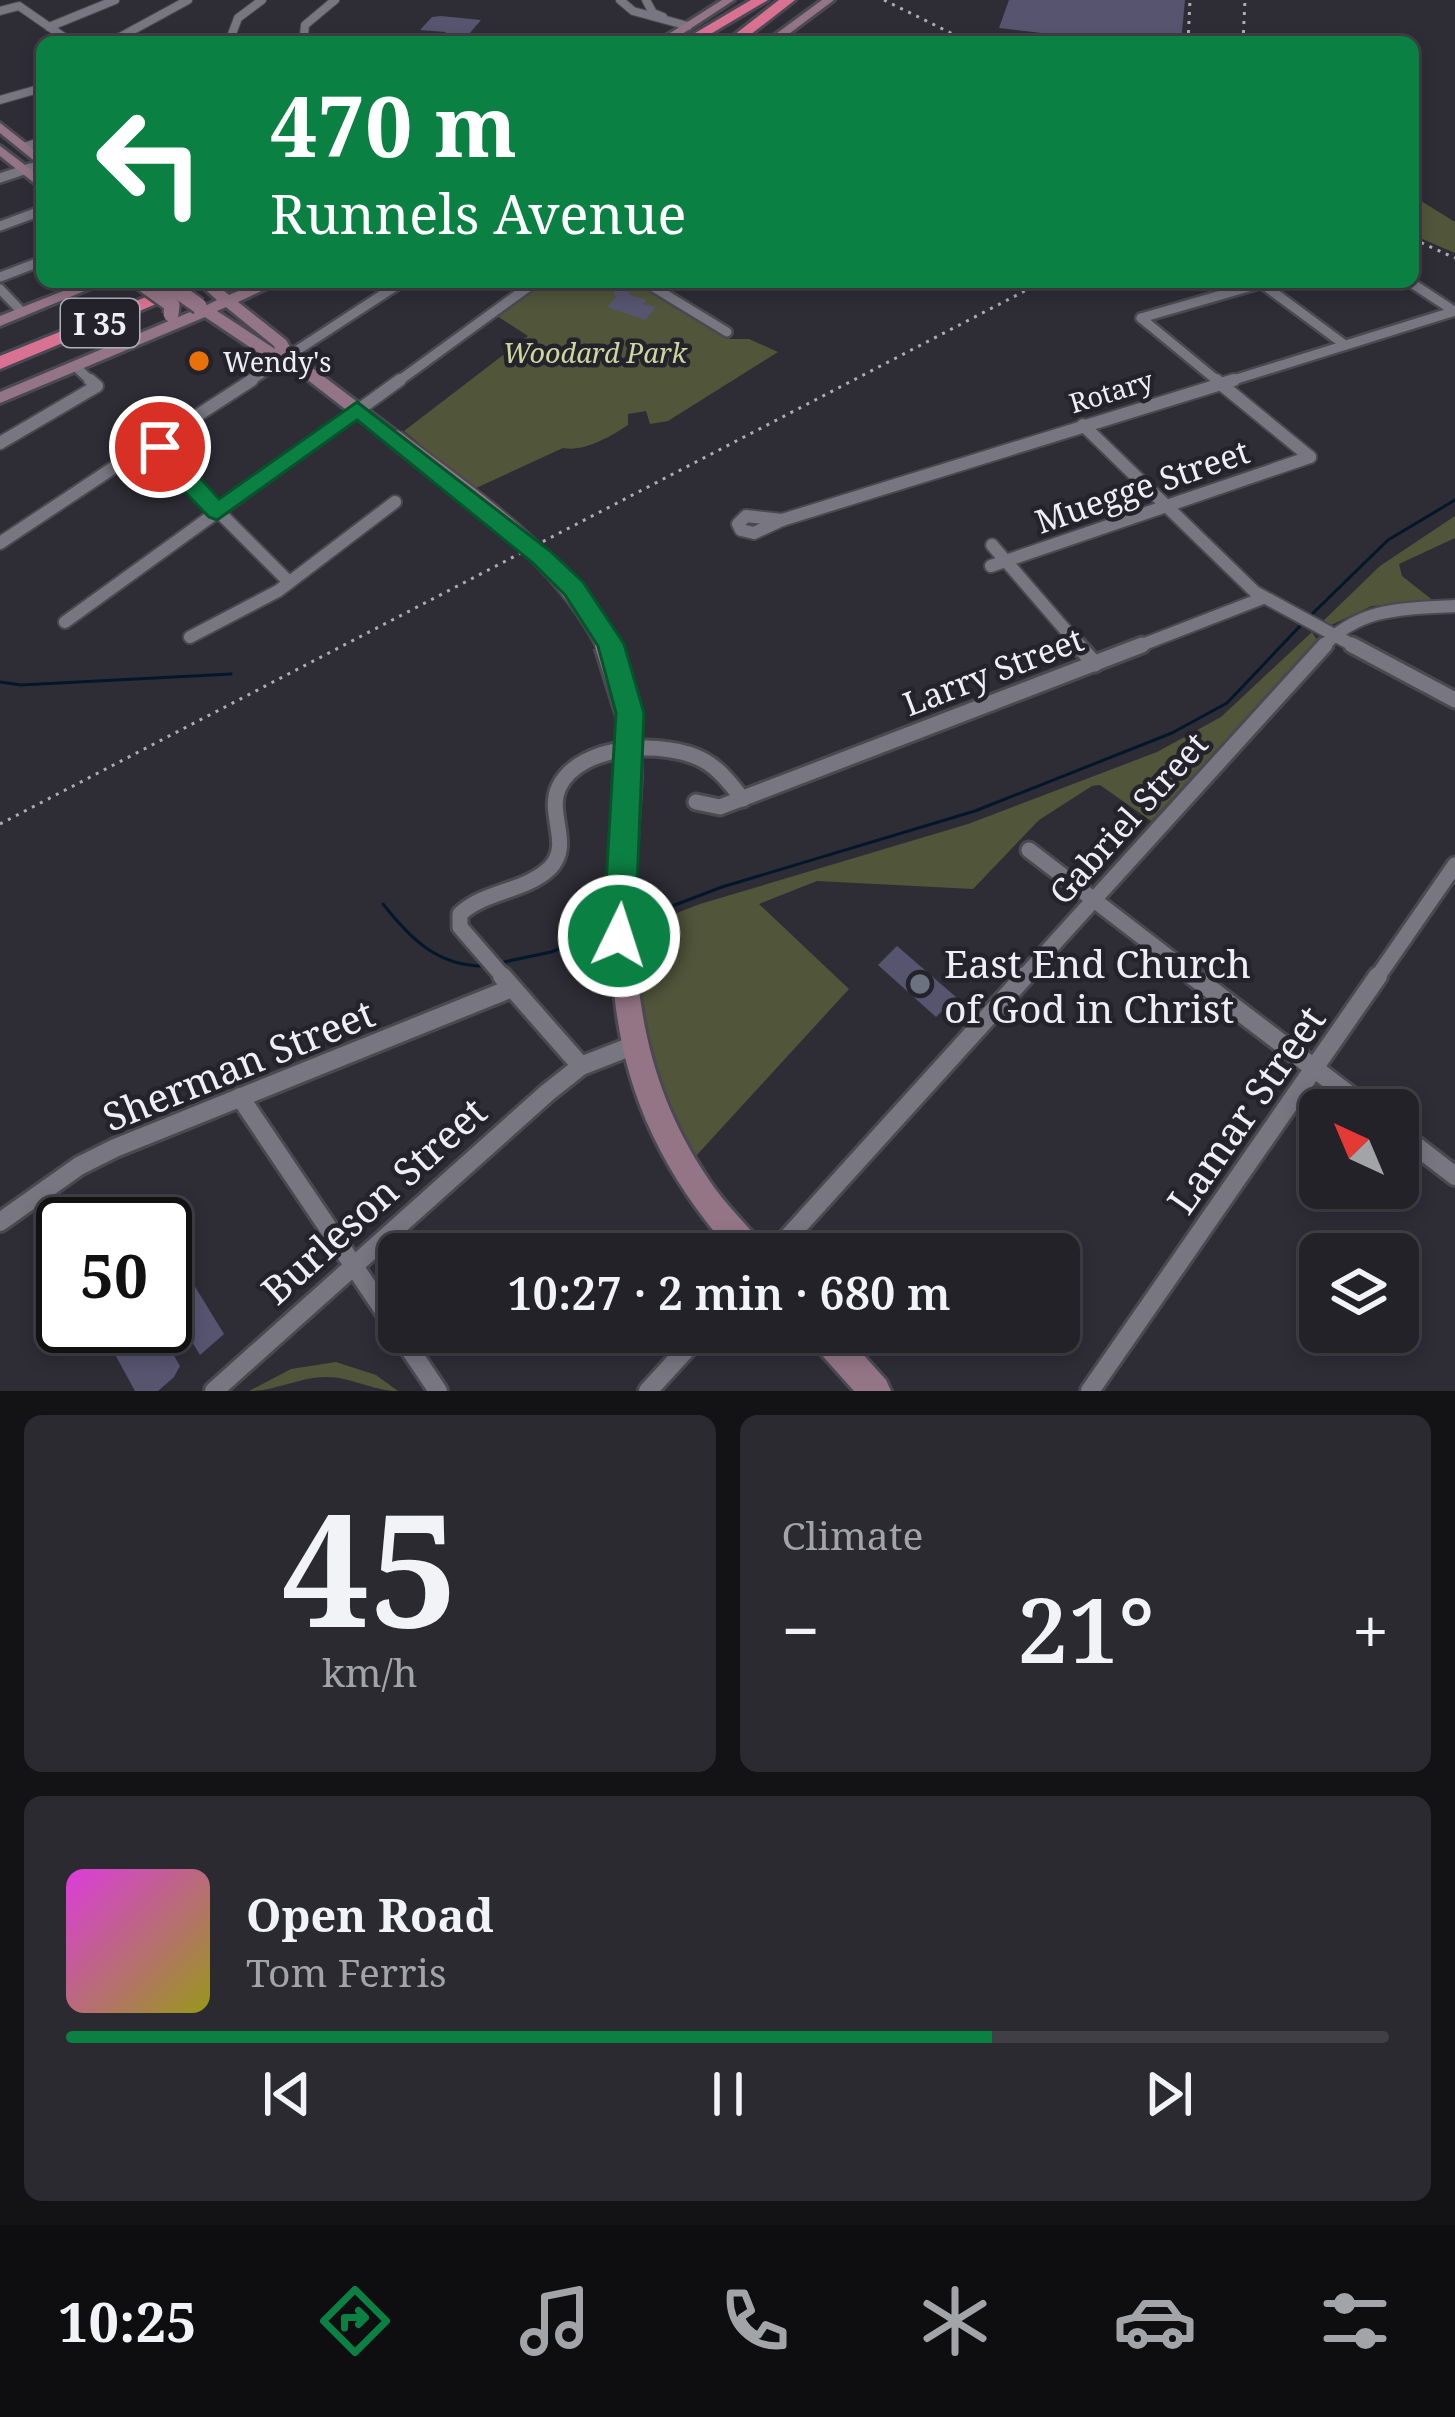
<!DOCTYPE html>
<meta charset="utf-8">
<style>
:root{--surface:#222228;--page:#2a2a30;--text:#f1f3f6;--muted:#a2a4a8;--line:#3f3f45;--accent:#0b8043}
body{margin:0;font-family:"Noto Serif",serif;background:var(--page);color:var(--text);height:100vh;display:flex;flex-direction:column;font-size:45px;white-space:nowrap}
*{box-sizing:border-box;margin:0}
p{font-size:39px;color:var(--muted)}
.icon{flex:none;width:66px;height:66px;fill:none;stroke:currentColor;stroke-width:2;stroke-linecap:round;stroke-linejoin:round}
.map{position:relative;height:1391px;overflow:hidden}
.sheet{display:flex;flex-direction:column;gap:24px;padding:24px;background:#131316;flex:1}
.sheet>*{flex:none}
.banner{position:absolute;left:36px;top:36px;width:1383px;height:252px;border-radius:18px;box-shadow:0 6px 18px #0003,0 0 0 3px var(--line);background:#0b8043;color:#fff;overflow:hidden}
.needle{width:78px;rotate:316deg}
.buttons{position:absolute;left:1299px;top:1089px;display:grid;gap:24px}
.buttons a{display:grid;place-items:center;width:120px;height:120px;border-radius:18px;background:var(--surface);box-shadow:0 6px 18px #0003,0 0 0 3px var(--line);font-size:60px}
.speed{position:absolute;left:36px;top:1197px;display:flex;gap:24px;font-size:60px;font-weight:700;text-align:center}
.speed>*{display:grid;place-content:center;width:156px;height:156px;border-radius:50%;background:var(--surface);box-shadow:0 6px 18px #0003,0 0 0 3px var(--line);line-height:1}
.speed .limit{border:6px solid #111;border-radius:18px;background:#fff;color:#111}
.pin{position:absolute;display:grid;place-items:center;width:102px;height:102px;color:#fff;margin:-51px;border:6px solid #fff;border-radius:50%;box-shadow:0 3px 12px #0007}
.me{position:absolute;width:132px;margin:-66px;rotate:4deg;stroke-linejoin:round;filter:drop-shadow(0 0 9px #0008)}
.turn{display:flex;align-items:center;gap:42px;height:252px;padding:0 36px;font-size:54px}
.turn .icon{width:156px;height:156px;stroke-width:2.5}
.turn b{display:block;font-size:84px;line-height:102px}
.big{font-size:90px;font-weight:600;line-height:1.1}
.sheet .card{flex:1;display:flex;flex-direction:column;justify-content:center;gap:18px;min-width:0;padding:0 42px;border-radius:18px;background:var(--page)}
.sheet .dial{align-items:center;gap:0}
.dial b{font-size:156px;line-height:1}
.song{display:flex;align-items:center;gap:36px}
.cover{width:144px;height:144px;border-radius:18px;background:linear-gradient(135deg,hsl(300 70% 55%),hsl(60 70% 35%))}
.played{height:12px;border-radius:6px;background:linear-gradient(90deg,var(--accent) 70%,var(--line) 70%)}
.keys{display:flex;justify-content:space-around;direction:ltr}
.heat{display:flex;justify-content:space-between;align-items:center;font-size:66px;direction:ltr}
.sheet .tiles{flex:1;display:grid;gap:24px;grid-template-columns:1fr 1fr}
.card:last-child{grid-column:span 2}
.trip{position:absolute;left:378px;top:1233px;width:702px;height:120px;border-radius:18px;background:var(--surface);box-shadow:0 6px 18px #0003,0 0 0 3px var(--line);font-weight:600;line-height:120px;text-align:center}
.tabs{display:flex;height:192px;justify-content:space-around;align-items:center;background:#0e0e10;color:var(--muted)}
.tabs .icon{width:84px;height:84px}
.tabs .on{color:var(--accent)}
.tabs b{font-size:54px;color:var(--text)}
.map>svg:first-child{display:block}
.green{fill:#51553a}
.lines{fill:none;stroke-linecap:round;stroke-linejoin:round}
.stream{stroke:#02182a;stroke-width:3}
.building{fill:#575470}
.minor-far4-casing{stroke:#4a4951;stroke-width:10}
.minor-far3-casing{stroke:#4a4951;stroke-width:14}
.minor-far2-casing{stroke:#4a4951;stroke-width:16}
.minor-far1-casing{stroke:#4a4951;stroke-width:21}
.minor-casing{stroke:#4a4951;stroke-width:24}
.secondary-casing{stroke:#4a4951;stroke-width:6}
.motorway-casing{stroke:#4a4951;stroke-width:6}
.minor-far4{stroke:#777681;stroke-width:8}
.minor-far3{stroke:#777681;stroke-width:9}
.minor-far2{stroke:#777681;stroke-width:12}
.minor-far1{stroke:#777681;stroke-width:15}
.minor{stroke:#777681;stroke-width:18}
.secondary{fill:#947586;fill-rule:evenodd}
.motorway{fill:#d97292;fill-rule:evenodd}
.rail{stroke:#adacb3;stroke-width:3;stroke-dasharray:3 6;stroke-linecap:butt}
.secondary-bridge-far2-casing{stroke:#4a4951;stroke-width:20;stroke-linecap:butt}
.secondary-bridge-far1-casing{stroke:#4a4951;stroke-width:22;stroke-linecap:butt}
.secondary-bridge-casing{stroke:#4a4951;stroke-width:28;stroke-linecap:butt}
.secondary-bridge-far2{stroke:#947586;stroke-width:15}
.secondary-bridge-far1{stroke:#947586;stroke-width:18}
.secondary-bridge{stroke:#947586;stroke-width:22}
.route{fill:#0b8043;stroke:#07532c;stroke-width:3}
.food-dot{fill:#e8710a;stroke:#24232c;stroke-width:4.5}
.worship-dot{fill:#6b7280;stroke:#24232c;stroke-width:4.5}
.labels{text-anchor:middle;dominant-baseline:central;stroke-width:9;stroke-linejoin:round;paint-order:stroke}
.far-park-label{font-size:27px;font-style:italic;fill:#cfd69d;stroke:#24232c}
.far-poi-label{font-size:27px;fill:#eeeef4;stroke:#24232c;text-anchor:start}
.far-street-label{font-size:27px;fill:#eeeef4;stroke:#24232c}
.shield{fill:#24232c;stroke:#b1b1b8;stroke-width:3}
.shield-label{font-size:30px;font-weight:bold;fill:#eeeef4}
.street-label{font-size:33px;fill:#eeeef4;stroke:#24232c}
.near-poi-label{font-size:39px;fill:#eeeef4;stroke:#24232c;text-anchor:start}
.near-street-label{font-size:39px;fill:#eeeef4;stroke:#24232c}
</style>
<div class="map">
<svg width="1455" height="1391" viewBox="0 0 1455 1391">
<rect width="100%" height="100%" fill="#2e2d36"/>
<g class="green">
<polygon points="1413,196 1455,222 1455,253 1413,235"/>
<path d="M542,282H637L730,339H749L778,352L668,421L650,424L646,411L628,414V425C610,437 584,452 563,448L474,489L404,431L528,336L497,316Z"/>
<polygon points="1455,516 1455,538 1399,564 1402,576 1435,602 1372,606 1331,625 1320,624 1380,566"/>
<path d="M1312,632L1317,640L1310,649L1151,821L1100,785L1092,786L1039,820L973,889L817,881L759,904L849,989L696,1156C652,1083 642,1022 631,939L661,919L700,904L968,824L1157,752L1221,717Z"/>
<path d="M336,1362L376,1375L398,1391C372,1391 350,1376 324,1377C297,1378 276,1391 249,1391L291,1369Z"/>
</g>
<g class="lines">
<g class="stream">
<polyline points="1308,618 1388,540 1455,500"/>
<polyline points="0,682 21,685 231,674"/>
<path d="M383,904C410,938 437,966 483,966"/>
<polyline points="638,919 722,887 975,811 1172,733 1227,703 1301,625"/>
<polyline points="499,963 551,952 596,935"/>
</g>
</g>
<g class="building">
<polygon points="1009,0 1185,0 1181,42 1119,42 999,28"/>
<polygon points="432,17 441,16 481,20 462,42 438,42 446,32 420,30"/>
<polygon points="626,288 630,295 647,300 643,304 656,307 645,320 607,307 616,297 613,290"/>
<polygon points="897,946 956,997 936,1017 878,965"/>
<polygon points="183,1267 224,1334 200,1355 180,1322 163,1337 180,1366 174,1377 158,1391 135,1391 106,1338 120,1326 165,1326 165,1282"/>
</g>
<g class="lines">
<g class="minor-far4-casing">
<g id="minor-far4">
<polyline points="620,0 633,11 688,26"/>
<polyline points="646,0 653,13 663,17"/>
<polyline points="0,11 19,6 71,42"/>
<polyline points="49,27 115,0"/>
<polyline points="111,42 188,0"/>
<polyline points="229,42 238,18 262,0"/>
<polyline points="312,42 304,35 305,25 335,0"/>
<polyline points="401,42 412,42"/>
<polyline points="0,100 42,88"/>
<polyline points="24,147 42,141"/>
<polyline points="21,171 42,164"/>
</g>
</g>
<g class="minor-far3-casing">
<g id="minor-far3">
<polyline points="0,178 30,168"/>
<polyline points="0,226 38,212"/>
<polyline points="0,277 42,261"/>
<polyline points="645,282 727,332"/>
<polyline points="1410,282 1454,311"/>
<polyline points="1261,283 1345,345"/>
<polyline points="0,289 22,312"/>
<polyline points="1141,318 1220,383"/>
<polyline points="1141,318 1266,282"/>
<polyline points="75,366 93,383"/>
<polyline points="247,383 402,282"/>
<polyline points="396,383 535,282"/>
<polyline points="1224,383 1455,311"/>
</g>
</g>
<g class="minor-far2-casing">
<g id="minor-far2">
<polyline points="252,380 161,439 164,457 289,582"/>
<polyline points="1216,380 1310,457"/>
<polyline points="1083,425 1255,592 1358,648"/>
<polyline points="0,443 97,386 90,380"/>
<polygon points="746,516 782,520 754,533 741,530 738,524"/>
<polyline points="782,520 1234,380"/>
<polyline points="0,543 113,468"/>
<polyline points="992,545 1081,648"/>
<polyline points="991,566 1310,457"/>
<polyline points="65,622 400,380"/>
<polyline points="190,637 278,591 395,502"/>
<polyline points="1134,648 1263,598"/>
<path d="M1322,648C1359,607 1403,609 1455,606"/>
</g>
</g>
<g class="minor-far1-casing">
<g id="minor-far1">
<polyline points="1078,645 1095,664"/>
<polyline points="1352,645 1455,700"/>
<polyline points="696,802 720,807 1142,645"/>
<polyline points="1029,850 1197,979"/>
<path d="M505,979L460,927V914C486,890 525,892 550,868C573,844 546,814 559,787C580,743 666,740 703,760C720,769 731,785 743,799"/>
<polyline points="1022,979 1325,645"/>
<polyline points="1376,979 1455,865"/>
</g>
</g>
<g class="minor-casing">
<g id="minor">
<polyline points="502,976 581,1066"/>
<polyline points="1193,976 1369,1110"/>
<polyline points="240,1097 438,1391"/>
<polyline points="1398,1132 1455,1176"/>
<polyline points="0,1222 79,1166 115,1148 512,988"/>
<polyline points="773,1254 1025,976"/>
<polyline points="214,1391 547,1093 581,1066 632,1046"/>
<polyline points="648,1391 702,1332"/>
<polyline points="1090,1391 1378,976"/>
</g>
</g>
<g class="secondary-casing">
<g id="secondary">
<polygon points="722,0 734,0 670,42 656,42"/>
<polygon points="822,0 834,0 778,42 765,42"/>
<polygon points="0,123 42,156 42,167 0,133"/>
<polygon points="0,146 42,178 42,189 0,156"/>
<polygon points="86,282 106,282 0,326 0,316"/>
<path d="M197,282H213L229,295L260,282H280L238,302L286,340L294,354L401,435V443H389L282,360L260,354L205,317L0,403V392L195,310L194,303L207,305L217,300ZM226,307L274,346L275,349L217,311Z"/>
<path d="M630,768L638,770L641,777C631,924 622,1052 709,1180C724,1203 745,1223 763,1244L768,1254H733C598,1101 603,969 619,777L622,770Z"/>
<polygon points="807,1332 843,1332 886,1380 891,1391 854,1391 811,1343"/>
</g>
</g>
<g class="motorway-casing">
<g id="motorway">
<polygon points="751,0 768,0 697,42 680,42"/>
<polygon points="779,0 795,0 741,42 725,42"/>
<polygon points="183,282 209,282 0,369 0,356"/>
</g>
</g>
<use href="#minor-far4" class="minor-far4"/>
<use href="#minor-far3" class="minor-far3"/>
<use href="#minor-far2" class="minor-far2"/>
<use href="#minor-far1" class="minor-far1"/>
<use href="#minor" class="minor"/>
<use href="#secondary" class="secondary"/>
<use href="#motorway" class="motorway"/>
<g class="rail">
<polyline points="884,0 969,42"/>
<polyline points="1188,42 1190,0"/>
<polyline points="1243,42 1245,0"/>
<polyline points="1413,239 1455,258"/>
<polyline points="0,824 1042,282"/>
</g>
<g class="secondary-bridge-far2-casing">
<g id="secondary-bridge-far2">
<polyline points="140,282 172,305 171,314"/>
<polyline points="165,282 199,306"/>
</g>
</g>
<g class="secondary-bridge-far1-casing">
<path id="secondary-bridge-far1" d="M395,439C473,500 562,556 607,648"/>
</g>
<g class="secondary-bridge-casing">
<polyline id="secondary-bridge" points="606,645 628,715 630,777"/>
</g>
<use href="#secondary-bridge-far2" class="secondary-bridge-far2"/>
<use href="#secondary-bridge-far1" class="secondary-bridge-far1"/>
<use href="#secondary-bridge" class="secondary-bridge"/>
</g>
<polygon class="route" points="357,402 550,551 583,582 624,644 644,713 635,936 630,946 619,951 608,946 603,936 616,713 598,646 565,595 533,563 357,420 217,520 209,517 156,462 148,447 152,442 168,442 219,499"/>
<circle class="food-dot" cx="199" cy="361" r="12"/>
<circle class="worship-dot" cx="920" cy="984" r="12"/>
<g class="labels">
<g class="far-park-label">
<text x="595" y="352">Woodard Park</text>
</g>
<g class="far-poi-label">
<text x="223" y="361">Wendy's</text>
</g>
<g class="far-street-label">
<text transform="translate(1111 391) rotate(-17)">Rotary</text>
</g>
<rect class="shield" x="61" y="299" width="78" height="48" rx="9"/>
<g class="shield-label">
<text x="100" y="323">I 35</text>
</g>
<g class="street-label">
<text transform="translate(1142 486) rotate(-19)">Muegge Street</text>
<text transform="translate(993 671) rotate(-21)">Larry Street</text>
<text transform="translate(1128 818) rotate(-48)">Gabriel Street</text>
</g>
<g class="near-poi-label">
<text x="944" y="962">East End Church<tspan x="944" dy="45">of God in Christ</tspan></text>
</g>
<g class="near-street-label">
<text transform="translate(238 1064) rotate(-22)">Sherman Street</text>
<text transform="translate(1245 1109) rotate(-55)">Lamar Street</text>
<text transform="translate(373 1200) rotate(-42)">Burleson Street</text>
</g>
</g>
</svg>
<div class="buttons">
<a><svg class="needle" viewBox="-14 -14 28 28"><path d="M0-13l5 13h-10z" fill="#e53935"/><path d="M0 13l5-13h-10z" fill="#a2a4a8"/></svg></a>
<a><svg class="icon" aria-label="layers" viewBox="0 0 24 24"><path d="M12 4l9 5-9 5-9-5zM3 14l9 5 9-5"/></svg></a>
</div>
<div class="speed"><div class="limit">50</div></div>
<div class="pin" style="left:160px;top:447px;background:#d93025"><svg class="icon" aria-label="arrive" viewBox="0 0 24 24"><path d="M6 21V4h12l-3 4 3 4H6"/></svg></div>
<svg class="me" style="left:619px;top:936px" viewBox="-20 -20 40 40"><circle r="17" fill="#0b8043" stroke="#fff" stroke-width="3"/><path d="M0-11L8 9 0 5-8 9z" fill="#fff"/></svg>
<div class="trip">10:27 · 2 min · 680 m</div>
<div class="banner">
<div class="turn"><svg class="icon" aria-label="left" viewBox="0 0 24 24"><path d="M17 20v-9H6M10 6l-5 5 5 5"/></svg><div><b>470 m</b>Runnels Avenue</div></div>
</div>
</div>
<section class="sheet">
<div class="tiles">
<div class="card dial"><b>45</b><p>km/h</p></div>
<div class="card"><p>Climate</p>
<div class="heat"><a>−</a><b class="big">21°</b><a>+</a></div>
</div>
<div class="card">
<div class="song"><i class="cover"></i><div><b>Open Road</b><p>Tom Ferris</p></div></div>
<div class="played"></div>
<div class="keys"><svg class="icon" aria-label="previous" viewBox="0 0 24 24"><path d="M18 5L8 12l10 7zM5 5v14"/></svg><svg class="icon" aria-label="pause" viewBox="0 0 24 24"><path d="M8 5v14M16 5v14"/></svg><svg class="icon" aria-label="next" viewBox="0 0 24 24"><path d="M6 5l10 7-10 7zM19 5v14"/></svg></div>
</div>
</div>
</section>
<nav class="tabs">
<b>10:25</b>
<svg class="icon on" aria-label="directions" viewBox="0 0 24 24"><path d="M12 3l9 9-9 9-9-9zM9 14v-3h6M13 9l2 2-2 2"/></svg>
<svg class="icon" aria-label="music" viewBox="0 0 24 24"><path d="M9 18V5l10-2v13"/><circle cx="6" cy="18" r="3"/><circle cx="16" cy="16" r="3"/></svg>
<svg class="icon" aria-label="phone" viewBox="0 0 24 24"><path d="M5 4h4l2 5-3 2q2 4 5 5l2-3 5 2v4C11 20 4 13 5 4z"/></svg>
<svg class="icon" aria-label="climate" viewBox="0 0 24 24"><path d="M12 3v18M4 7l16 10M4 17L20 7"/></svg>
<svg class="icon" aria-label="car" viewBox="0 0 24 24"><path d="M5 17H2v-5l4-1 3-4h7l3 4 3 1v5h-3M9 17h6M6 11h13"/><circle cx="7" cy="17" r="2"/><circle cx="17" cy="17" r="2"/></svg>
<svg class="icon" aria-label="filters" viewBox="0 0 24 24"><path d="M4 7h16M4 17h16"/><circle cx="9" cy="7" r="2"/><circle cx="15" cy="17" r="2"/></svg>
</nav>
